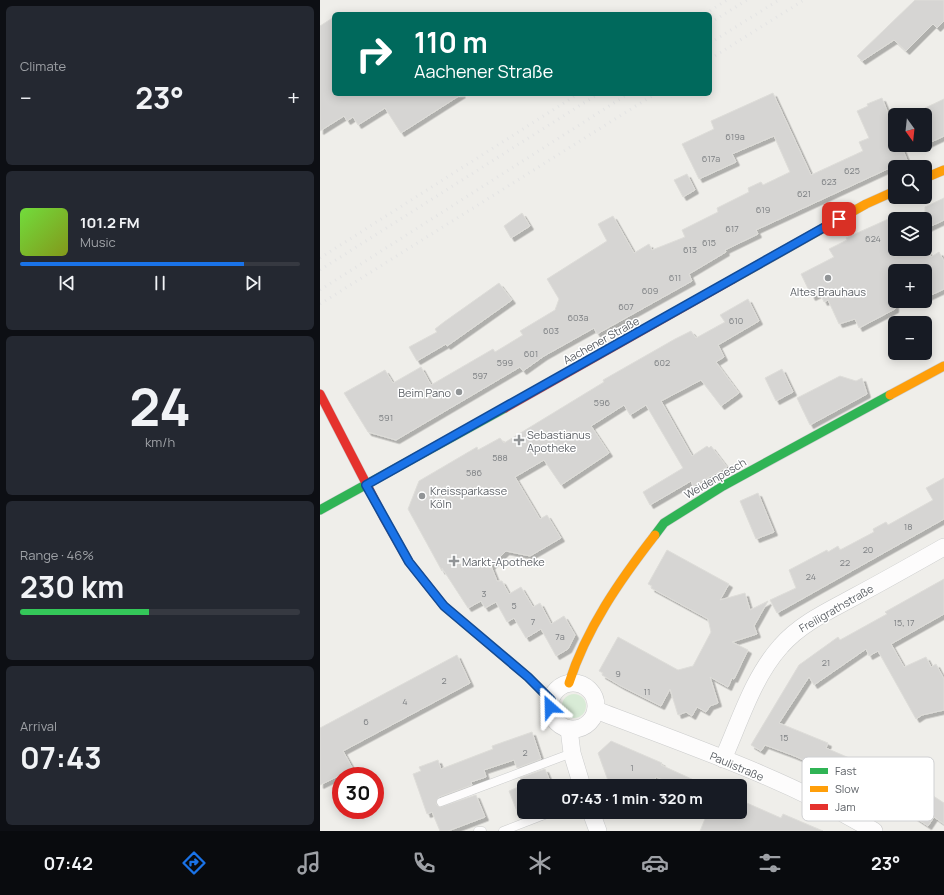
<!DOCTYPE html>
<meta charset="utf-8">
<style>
:root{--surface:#171b24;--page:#242831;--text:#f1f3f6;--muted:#9ea1a6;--line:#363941;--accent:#1a73e8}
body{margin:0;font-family:Manrope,sans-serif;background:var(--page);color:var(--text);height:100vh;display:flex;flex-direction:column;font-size:15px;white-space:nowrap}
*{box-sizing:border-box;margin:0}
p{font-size:13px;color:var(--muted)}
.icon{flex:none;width:22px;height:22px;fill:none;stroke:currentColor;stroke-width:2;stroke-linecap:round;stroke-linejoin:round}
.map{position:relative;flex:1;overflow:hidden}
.side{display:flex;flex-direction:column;gap:6px;padding:6px;background:#0d0f14;width:320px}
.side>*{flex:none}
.guide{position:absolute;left:12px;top:12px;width:380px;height:84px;border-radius:6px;box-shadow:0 2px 10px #0003;background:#00695c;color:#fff;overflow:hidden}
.needle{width:26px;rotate:165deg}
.buttons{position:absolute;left:568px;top:108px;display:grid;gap:8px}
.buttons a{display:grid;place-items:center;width:44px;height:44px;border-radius:6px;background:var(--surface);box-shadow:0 2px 10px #0003;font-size:20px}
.speed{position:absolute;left:12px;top:767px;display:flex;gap:8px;font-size:20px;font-weight:700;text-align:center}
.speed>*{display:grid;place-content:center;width:52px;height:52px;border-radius:50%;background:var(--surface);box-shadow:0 2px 10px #0003;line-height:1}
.speed .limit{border:6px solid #d22;background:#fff;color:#111}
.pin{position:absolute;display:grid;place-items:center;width:34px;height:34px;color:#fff;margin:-17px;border-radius:8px;box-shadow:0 2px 6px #0006}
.me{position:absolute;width:44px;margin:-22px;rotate:335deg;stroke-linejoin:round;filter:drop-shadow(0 0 3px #0008)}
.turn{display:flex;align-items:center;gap:14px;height:84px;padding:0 16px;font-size:18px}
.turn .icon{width:52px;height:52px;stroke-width:2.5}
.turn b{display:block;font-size:28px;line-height:34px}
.big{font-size:30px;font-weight:700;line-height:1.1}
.side .tile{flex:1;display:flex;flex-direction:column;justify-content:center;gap:6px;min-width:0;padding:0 14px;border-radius:6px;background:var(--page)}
.side .dial{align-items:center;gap:0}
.dial b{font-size:52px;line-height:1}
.song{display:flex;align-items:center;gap:12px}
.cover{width:48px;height:48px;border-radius:6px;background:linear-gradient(135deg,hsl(100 70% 55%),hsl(70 70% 35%))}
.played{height:4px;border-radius:2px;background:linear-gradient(90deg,var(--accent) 80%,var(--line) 80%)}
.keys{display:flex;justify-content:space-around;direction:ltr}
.heat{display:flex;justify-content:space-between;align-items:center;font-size:22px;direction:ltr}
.charge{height:6px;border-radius:3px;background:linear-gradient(90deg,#34c759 46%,var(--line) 0)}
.trip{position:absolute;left:197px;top:779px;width:230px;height:40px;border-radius:6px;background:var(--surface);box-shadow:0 2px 10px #0003;font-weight:700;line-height:40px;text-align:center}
.dock{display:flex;height:64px;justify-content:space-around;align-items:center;background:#090b0e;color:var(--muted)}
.dock .icon{width:28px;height:28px}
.dock .on{color:var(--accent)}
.dock b{font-size:18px;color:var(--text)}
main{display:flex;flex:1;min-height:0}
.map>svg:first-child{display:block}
.green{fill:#d8ebd6}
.building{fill:#d6d5d3;stroke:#deddd9;filter:url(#shadow)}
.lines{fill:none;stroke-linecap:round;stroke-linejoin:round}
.lane-casing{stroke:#cbcccc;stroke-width:9}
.street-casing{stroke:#cbcccc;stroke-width:18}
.fast-casing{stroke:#cacacb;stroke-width:10}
.slow-casing{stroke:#cacacb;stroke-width:10}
.jam-casing{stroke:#cacacb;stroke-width:10}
.lane{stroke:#fdfcfc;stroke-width:8}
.street{stroke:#fdfcfc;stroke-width:17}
.fast{stroke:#30b455;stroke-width:9}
.slow{stroke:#ff9f0a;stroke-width:9}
.jam{stroke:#e5322d;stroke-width:9}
.rail{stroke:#e4e4e4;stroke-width:3;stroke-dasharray:1 5;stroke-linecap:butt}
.route-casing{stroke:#114b97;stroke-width:10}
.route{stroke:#1a73e8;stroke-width:7}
.poi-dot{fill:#919496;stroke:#fff;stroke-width:1.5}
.labels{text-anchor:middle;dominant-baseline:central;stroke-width:3;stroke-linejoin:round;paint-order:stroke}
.number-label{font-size:9px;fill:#7e8184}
.poi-label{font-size:11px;fill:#5f6368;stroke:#fff;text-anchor:start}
.street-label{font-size:11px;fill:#5f6368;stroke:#fff}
.key{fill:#fff;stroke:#cfd0d2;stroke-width:1}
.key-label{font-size:11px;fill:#5f6368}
</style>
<main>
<section class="side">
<div class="tile"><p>Climate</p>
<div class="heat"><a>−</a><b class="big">23°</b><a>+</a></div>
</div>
<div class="tile">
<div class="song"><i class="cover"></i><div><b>101.2 FM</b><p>Music</p></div></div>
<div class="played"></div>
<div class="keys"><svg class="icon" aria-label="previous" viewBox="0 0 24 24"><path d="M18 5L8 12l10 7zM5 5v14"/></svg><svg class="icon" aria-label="pause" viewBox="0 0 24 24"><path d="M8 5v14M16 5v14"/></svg><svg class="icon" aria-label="next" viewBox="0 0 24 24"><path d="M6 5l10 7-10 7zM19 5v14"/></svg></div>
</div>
<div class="tile dial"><b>24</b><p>km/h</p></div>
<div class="tile"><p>Range · 46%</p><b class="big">230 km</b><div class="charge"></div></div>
<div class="tile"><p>Arrival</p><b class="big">07:43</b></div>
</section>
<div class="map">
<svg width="624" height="831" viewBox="0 0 624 831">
<defs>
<filter id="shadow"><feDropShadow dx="3.5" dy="3.5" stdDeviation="0" flood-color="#0004"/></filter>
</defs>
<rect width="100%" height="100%" fill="#efeeea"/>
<circle class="green" cx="254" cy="706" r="12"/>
<g class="building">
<polygon points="595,0 624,0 624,21 617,28 613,24 586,51 574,40 542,61 537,56"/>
<polygon points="14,17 14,94 142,94 81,133 65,108 38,125 33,117 27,121 24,116 0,131 0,26"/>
<polygon points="453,93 491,175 543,151 539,142 549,138 537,111 548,106 547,104 562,98 575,131 575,145 581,145 587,160 436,230 438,234 405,250 406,252 369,274 372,281 277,334 274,328 224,356 203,371 200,367 76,440 48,432 24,393 65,370 73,383 101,367 111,385 173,349 175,352 203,335 200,331 235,310 239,299 227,279 287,241 278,224 293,216 314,253 329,244 332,250 365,237 362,230 398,212 397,208 429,192 428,188 441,182 443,185 470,172 454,136 412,154 416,162 379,179 362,144 394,129 391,121"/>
<polygon points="624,99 624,136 605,145 605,108"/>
<polygon points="367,174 375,190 363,197 354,180"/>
<polygon points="624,198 624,220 605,229 605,207"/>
<polygon points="202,213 210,226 191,238 184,226"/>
<polygon points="575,216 575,257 591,249 605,249 605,246 611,257 619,252 624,261 624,289 605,298 605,271 575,271 575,309 539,328 535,319 519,324 508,300 504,302 500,293 492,297 481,274 514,257 509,249 527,240 526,238"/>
<polygon points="179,283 192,300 127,346 126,344 97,361 89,347 117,332 115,329 124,322"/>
<polygon points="428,299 439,321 398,345 404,357 396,362 419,393 401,406 381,380 341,401 372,456 387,446 389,448 391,446 407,467 373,486 371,481 330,505 323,492 363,468 326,405 310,415 304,405 271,426 289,453 241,485 224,460 195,477 220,519 227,515 241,538 210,556 186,551 171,566 177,581 182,581 189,594 201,587 213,607 220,603 231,624 244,616 255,635 248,649 236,656 221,629 206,638 194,618 187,622 176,602 165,608 161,601 148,608 122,568 122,571 88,509 99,481 157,447 158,450 180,438 184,443 284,382 283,380 355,339 371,331 376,338 405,322 400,315"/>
<polygon points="462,369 473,392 456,401 445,378"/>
<polygon points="520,376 536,381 542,378 547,394 490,425 477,398"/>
<polygon points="624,478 624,519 457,613 450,600 476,588 469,570 507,550 508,552 518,546 520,550 554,532 553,529 566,522 568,525 613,500 606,488"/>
<polygon points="438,493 454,532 436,539 420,501"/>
<polygon points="347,550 409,584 400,600 425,593 430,610 448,601 434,626 437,634 412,642 428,650 414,679 412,678 408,687 390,677 398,703 390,706 386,712 377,707 372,716 366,712 358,715 350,689 341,706 301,686 282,675 283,673 279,671 298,637 358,670 373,666 391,632 388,619 331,588 332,586 328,584"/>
<polygon points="624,579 624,614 571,644 584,667 606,657 611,667 616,664 624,679 624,710 602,715 596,719 558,651 549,656 546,649 494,685 489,677 459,723 508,743 506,748 562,772 566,765 624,803 624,824 614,817 608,826 542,783 539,790 496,772 498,766 472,755 445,745 441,751 431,745 479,665 518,637 520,640 567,614 565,612"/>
<polygon points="137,655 150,683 23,751 33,769 0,785 0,728"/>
<polygon points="212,732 221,759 197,768 194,760 164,770 166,777 151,782 152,785 119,797 116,804 120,807 156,795 165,817 128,831 120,831 112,812 107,814 93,774 101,771 99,767 118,760 121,769 173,749 172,746"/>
<polygon points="291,741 342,763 341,765 387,786 357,786 336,777 332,786 290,786 278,753"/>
<polygon points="225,769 232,786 204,786 204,812 217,812 200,819 189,791 203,785 200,778"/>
<polygon points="420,800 461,818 463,814 503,831 380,831 387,814 385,812 420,812"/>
</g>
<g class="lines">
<g class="lane-casing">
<g id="lane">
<polyline points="121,802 252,753"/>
<polyline points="158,831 162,831"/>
<polyline points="183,831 232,812"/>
</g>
</g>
<g class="street-casing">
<g id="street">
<circle cx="253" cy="706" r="23"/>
<path d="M276,710C370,746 468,779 554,831"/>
<polyline points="249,729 252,753 262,786"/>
<path d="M403,759C420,721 433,677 461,646C480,624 508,611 534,597C564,581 594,564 624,547"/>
<polyline points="271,812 278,831"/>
</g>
</g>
<g class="fast-casing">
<g id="fast">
<polyline points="0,510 185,408"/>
<polyline points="335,535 344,523 403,486 570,395"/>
</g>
</g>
<g class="slow-casing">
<g id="slow">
<polyline points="605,178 624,170"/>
<polyline points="413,279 546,204 575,191"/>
<polyline points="570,395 624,366"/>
<polyline points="124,606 208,677 231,700"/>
<path d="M249,683C266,629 300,580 335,535"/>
</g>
</g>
<g class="jam-casing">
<g id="jam">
<polyline points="0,394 64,518 89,562 124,606"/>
<polyline points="185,408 413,279"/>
</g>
</g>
<use href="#lane" class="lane"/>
<use href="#street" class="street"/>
<use href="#fast" class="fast"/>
<use href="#slow" class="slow"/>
<use href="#jam" class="jam"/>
<g class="rail">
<polyline points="385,14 407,0"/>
<polyline points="390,23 427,0"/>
<polyline points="390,43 459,0"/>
<polyline points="390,59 484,0"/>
<polyline points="0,258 258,94"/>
<polyline points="0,270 278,94"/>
<polyline points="0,290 308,94"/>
<polyline points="0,304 335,94"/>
</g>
</g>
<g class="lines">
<g class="route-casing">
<polyline id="route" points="230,707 231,700 208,677 124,606 89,562 46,485 519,219"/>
</g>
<use href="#route" class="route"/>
</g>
<g class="poi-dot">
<circle cx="508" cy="278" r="4"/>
<circle cx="139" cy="392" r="4"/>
<path d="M197 434h4v4h4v4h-4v4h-4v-4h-4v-4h4z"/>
<circle cx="102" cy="496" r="4"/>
<path d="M132 555h4v4h4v4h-4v4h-4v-4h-4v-4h4z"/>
</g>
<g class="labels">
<g class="number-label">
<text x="415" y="136">619a</text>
<text x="391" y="158">617a</text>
<text x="532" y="170">625</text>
<text x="509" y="181">623</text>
<text x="484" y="193">621</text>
<text x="443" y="209">619</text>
<text x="412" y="228">617</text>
<text x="553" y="238">624</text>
<text x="389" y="242">615</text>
<text x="370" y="249">613</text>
<text x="355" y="277">611</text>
<text x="330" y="290">609</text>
<text x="306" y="306">607</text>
<text x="258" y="317">603a</text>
<text x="416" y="320">610</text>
<text x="231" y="330">603</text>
<text x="211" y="353">601</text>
<text x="185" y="362">599</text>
<text x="342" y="362">602</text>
<text x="160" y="375">597</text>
<text x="282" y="402">596</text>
<text x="66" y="417">591</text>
<text x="180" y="457">588</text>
<text x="154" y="472">586</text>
<text x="588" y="526">18</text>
<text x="548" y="549">20</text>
<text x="525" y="562">22</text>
<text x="491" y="576">24</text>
<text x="164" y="593">3</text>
<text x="194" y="605">5</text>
<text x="213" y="621">7</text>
<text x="584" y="622">15, 17</text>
<text x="240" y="636">7a</text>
<text x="506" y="662">21</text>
<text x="298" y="673">9</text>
<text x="124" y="680">2</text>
<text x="327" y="691">11</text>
<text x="85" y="701">4</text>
<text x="46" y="721">6</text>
<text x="464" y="737">15</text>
<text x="205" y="752">2</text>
<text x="312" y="767">1</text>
</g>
<g class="poi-label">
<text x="508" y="291" text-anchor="middle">Altes Brauhaus</text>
<text x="131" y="392" text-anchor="end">Beim Pano</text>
<text x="207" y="434">Sebastianus<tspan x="207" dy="13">Apotheke</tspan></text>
<text x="110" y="490">Kreissparkasse<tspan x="110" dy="13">Köln</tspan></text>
<text x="142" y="561">Markt-Apotheke</text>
</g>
<g class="street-label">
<text transform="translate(281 340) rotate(-29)">Aachener Straße</text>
<text transform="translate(395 478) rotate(-30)">Weidenpesch</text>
<text transform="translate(516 608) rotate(-30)">Freiligrathstraße</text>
<text transform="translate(417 766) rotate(23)">Paulistraße</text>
</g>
</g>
<rect x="482" y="757" width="132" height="64" rx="6" class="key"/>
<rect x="490" y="768" width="18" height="6" fill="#30b455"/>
<rect x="490" y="786" width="18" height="6" fill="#ff9f0a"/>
<rect x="490" y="804" width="18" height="6" fill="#e5322d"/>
<g class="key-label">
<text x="515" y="775">Fast</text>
<text x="515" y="793">Slow</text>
<text x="515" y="811">Jam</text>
</g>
</svg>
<div class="buttons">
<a><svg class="needle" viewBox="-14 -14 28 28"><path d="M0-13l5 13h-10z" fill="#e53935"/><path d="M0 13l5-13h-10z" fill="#9ea1a6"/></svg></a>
<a><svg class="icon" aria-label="search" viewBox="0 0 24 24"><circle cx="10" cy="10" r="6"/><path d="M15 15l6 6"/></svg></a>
<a><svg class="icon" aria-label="layers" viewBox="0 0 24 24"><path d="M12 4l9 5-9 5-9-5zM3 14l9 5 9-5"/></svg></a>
<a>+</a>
<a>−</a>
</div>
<div class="speed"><div class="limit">30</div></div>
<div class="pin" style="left:519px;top:219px;background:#d93025"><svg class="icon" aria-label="arrive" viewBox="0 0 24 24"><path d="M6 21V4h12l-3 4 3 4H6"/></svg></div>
<svg class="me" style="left:230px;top:707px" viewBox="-20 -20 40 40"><path d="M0-17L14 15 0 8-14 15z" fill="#1a73e8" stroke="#fff" stroke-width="4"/></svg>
<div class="trip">07:43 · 1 min · 320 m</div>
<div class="guide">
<div class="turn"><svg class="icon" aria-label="right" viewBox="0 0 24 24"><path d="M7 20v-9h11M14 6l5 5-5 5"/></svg><div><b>110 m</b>Aachener Straße</div></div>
</div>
</div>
</main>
<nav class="dock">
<b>07:42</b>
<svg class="icon on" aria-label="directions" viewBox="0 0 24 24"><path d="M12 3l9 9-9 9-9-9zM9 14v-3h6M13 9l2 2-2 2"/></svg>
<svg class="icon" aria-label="music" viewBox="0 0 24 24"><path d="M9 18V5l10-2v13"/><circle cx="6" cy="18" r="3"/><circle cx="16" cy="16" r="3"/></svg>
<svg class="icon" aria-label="phone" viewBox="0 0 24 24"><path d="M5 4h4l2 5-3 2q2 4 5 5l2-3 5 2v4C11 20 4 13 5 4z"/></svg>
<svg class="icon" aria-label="climate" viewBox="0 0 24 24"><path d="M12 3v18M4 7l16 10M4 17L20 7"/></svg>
<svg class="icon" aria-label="car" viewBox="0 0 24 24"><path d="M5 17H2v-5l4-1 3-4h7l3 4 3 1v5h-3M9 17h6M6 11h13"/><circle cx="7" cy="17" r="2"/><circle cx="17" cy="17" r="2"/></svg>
<svg class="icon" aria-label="filters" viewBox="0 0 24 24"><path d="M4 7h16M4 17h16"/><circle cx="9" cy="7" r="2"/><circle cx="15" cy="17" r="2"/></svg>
<b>23°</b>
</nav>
